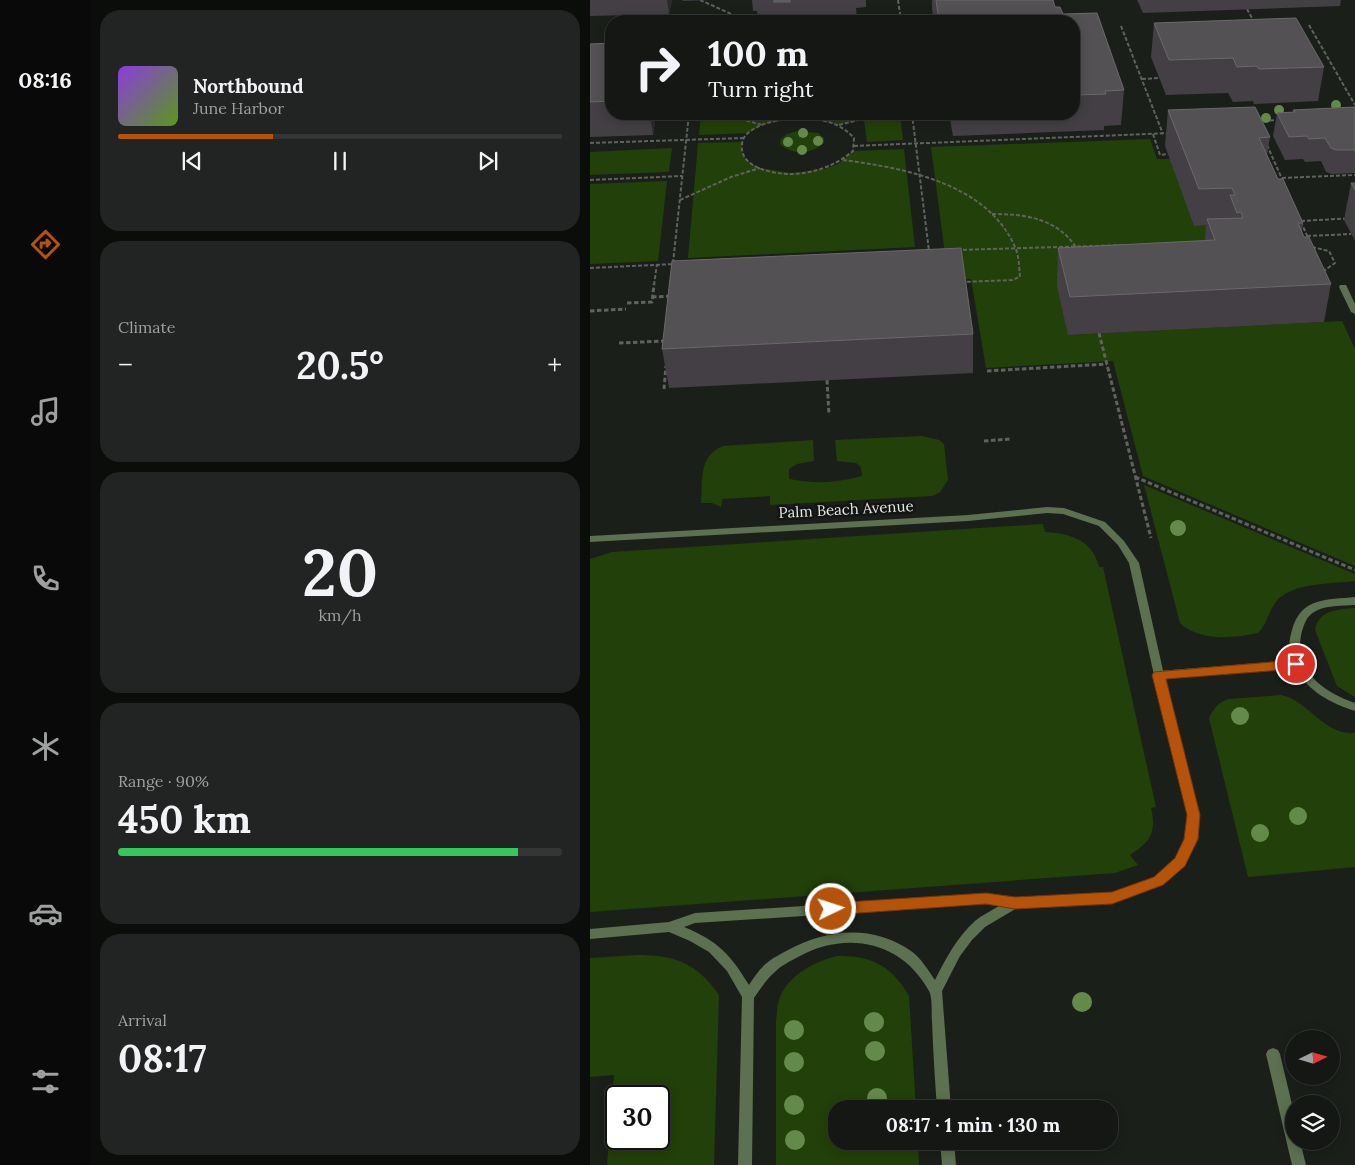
<!DOCTYPE html>
<meta charset="utf-8">
<style>
:root{--surface:#141714;--page:#212422;--text:#f1f3f6;--muted:#9d9fa0;--line:#333634;--accent:#b45309}
body{margin:0;font-family:Lora,serif;background:var(--page);color:var(--text);height:100vh;display:flex;flex-direction:column;font-size:19px;white-space:nowrap}
*{box-sizing:border-box;margin:0}
p{font-size:16px;color:var(--muted)}
.icon{flex:none;width:28px;height:28px;fill:none;stroke:currentColor;stroke-width:2;stroke-linecap:round;stroke-linejoin:round}
.map{position:relative;flex:1;overflow:hidden}
.sheet{display:flex;flex-direction:column;gap:10px;padding:10px;background:#0b0d0b;width:500px}
.sheet>*{flex:none}
.banner{position:absolute;left:15px;top:15px;width:475px;height:105px;border-radius:20px;box-shadow:0 2px 12px #0003,0 0 0 1px var(--line);background:#141714;color:var(--text);overflow:hidden}
.needle{width:32px;rotate:85deg}
.tools{position:absolute;left:695px;top:1030px;display:grid;gap:10px}
.tools a{display:grid;place-items:center;width:55px;height:55px;border-radius:50%;background:var(--surface);box-shadow:0 2px 12px #0003,0 0 0 1px var(--line);font-size:25px}
.speed{position:absolute;left:15px;top:1085px;display:flex;gap:10px;font-size:25px;font-weight:700;text-align:center}
.speed>*{display:grid;place-content:center;width:65px;height:65px;border-radius:50%;background:var(--surface);box-shadow:0 2px 12px #0003,0 0 0 1px var(--line);line-height:1}
.speed .limit{border:2px solid #111;border-radius:8px;background:#fff;color:#111}
.pin{position:absolute;display:grid;place-items:center;width:42px;height:42px;color:#fff;margin:-21px;border:2px solid #fff;border-radius:50%;box-shadow:0 1px 5px #0007}
.me{position:absolute;width:55px;margin:-28px;rotate:86deg;stroke-linejoin:round;filter:drop-shadow(0 0 4px #0008)}
.turn{display:flex;align-items:center;gap:18px;height:105px;padding:0 20px;font-size:22px}
.turn .icon{width:65px;height:65px;stroke-width:2.5}
.turn b{display:block;font-size:35px;line-height:42px}
.big{font-size:38px;font-weight:700;line-height:1.1}
.sheet .card{flex:1;display:flex;flex-direction:column;justify-content:center;gap:8px;min-width:0;padding:0 18px;border-radius:20px;background:var(--page)}
.sheet .dial{align-items:center;gap:0}
.dial b{font-size:65px;line-height:1}
.song{display:flex;align-items:center;gap:15px}
.cover{width:60px;height:60px;border-radius:8px;background:linear-gradient(135deg,hsl(270 70% 55%),hsl(90 70% 35%))}
.played{height:5px;border-radius:2px;background:linear-gradient(90deg,var(--accent) 35%,var(--line) 35%)}
.keys{display:flex;justify-content:space-around;direction:ltr}
.heat{display:flex;justify-content:space-between;align-items:center;font-size:28px;direction:ltr}
.charge{height:8px;border-radius:4px;background:linear-gradient(90deg,#34c759 90%,var(--line) 0)}
.trip{position:absolute;left:238px;top:1100px;width:290px;height:50px;border-radius:20px;background:var(--surface);box-shadow:0 2px 12px #0003,0 0 0 1px var(--line);font-weight:700;line-height:50px;text-align:center}
main{display:flex;flex:1;min-height:0}
.tabs{display:flex;flex-direction:column;width:90px;justify-content:space-around;align-items:center;background:#080908;color:var(--muted)}
.tabs .icon{width:35px;height:35px}
.tabs .selected{color:var(--accent)}
.tabs b{font-size:22px;color:var(--text)}
.map>svg:first-child{display:block}
.green{fill:#224009;fill-rule:evenodd}
.lines{fill:none;stroke-linecap:round;stroke-linejoin:round}
.path-far1{stroke:#5f625e;stroke-width:2;stroke-dasharray:4 2;stroke-linecap:butt}
.path{stroke:#5f625e;stroke-width:3;stroke-dasharray:4.5 2.5;stroke-linecap:butt}
.service{fill:#5b714f;fill-rule:evenodd}
.minor{fill:#5b714f;fill-rule:evenodd}
.tree{fill:#638a4b}
.wall{fill:#433f44}
.shaded-wall{fill:#2c2b2c}
.building{fill:#545155;stroke:#6a686b}
.route{fill:#b45309;stroke:#753606}
.labels{text-anchor:middle;dominant-baseline:central;stroke-width:5;stroke-linejoin:round;paint-order:stroke}
.street-label{font-size:15px;fill:#e2e5e1;stroke:#121511}
</style>
<main>
<nav class="tabs">
<b>08:16</b>
<svg class="icon selected" aria-label="directions" viewBox="0 0 24 24"><path d="M12 3l9 9-9 9-9-9zM9 14v-3h6M13 9l2 2-2 2"/></svg>
<svg class="icon" aria-label="music" viewBox="0 0 24 24"><path d="M9 18V5l10-2v13"/><circle cx="6" cy="18" r="3"/><circle cx="16" cy="16" r="3"/></svg>
<svg class="icon" aria-label="phone" viewBox="0 0 24 24"><path d="M5 4h4l2 5-3 2q2 4 5 5l2-3 5 2v4C11 20 4 13 5 4z"/></svg>
<svg class="icon" aria-label="climate" viewBox="0 0 24 24"><path d="M12 3v18M4 7l16 10M4 17L20 7"/></svg>
<svg class="icon" aria-label="car" viewBox="0 0 24 24"><path d="M5 17H2v-5l4-1 3-4h7l3 4 3 1v5h-3M9 17h6M6 11h13"/><circle cx="7" cy="17" r="2"/><circle cx="17" cy="17" r="2"/></svg>
<svg class="icon" aria-label="filters" viewBox="0 0 24 24"><path d="M4 7h16M4 17h16"/><circle cx="9" cy="7" r="2"/><circle cx="15" cy="17" r="2"/></svg>
</nav>
<section class="sheet">
<div class="card">
<div class="song"><i class="cover"></i><div><b>Northbound</b><p>June Harbor</p></div></div>
<div class="played"></div>
<div class="keys"><svg class="icon" aria-label="previous" viewBox="0 0 24 24"><path d="M18 5L8 12l10 7zM5 5v14"/></svg><svg class="icon" aria-label="pause" viewBox="0 0 24 24"><path d="M8 5v14M16 5v14"/></svg><svg class="icon" aria-label="next" viewBox="0 0 24 24"><path d="M6 5l10 7-10 7zM19 5v14"/></svg></div>
</div>
<div class="card"><p>Climate</p>
<div class="heat"><a>−</a><b class="big">20.5°</b><a>+</a></div>
</div>
<div class="card dial"><b>20</b><p>km/h</p></div>
<div class="card"><p>Range · 90%</p><b class="big">450 km</b><div class="charge"></div></div>
<div class="card"><p>Arrival</p><b class="big">08:17</b></div>
</section>
<div class="map">
<svg width="765" height="1165" viewBox="0 0 765 1165">
<rect width="100%" height="100%" fill="#1b1f1a"/>
<g class="green">
<polygon points="111,114 310,114 313,140 277,142 274,119 249,125 220,118 203,118 172,125 158,133 109,135"/>
<path d="M207,131L228,133L234,138V143C222,154 203,156 190,144L191,139L197,134Z"/>
<polygon points="560,139 567,159 580,159 637,225 640,232 478,335 752,321 765,349 765,566 553,476 523,361 396,368 381,279 261,285 355,254 341,147"/>
<polygon points="153,142 151,146 152,154 159,162 170,168 201,173 235,169 248,164 263,151 314,149 325,247 98,258 108,143"/>
<polygon points="82,148 79,172 0,175 0,152"/>
<polygon points="77,181 68,261 0,264 0,184"/>
<path d="M332,436L349,440L354,444L358,480L350,492L342,496L180,505V496L132,499L131,507L122,503H111C113,480 108,456 133,446L223,440L224,461L207,464L199,469V479C224,484 247,483 272,476L271,467L266,463L247,461L245,440Z"/>
<path d="M554,485L765,574V581C743,584 699,582 685,603C678,613 677,624 668,633C644,638 610,642 590,623Z"/>
<path d="M453,524L455,532C479,533 503,540 509,567H513L566,807L561,808C567,833 560,842 540,855L548,865L525,873L0,912V559L22,552Z"/>
<path d="M765,608V697L747,686L725,630C728,610 749,609 765,608Z"/>
<path d="M691,695C696,696 702,698 706,701C725,713 740,735 765,733V867L658,877L619,718C624,708 628,702 639,699Z"/>
<path d="M47,955C85,955 107,963 129,995L124,1165H17L24,1075L0,1077V958ZM26,1096H69V1139H26Z"/>
<path d="M247,956C281,955 302,966 319,996L326,1109H246V1141H328L329,1165H186V1021C187,1014 187,1004 190,997C200,974 224,962 247,956Z"/>
</g>
<g class="lines">
<g class="path-far1">
<polyline points="110,0 157,21"/>
<polyline points="308,0 311,21"/>
<polyline points="657,9 664,22"/>
<polyline points="719,25 765,105"/>
<polyline points="531,26 573,134"/>
<polyline points="552,79 569,78"/>
<polyline points="133,114 172,125"/>
<polyline points="322,114 339,251"/>
<path d="M203,118C226,118 248,120 264,138L263,151C245,166 223,174 199,174C183,174 149,167 152,145C152,138 157,133 162,130C174,122 190,120 203,118Z"/>
<polyline points="668,121 689,120"/>
<polyline points="249,125 292,114"/>
<polyline points="563,134 570,155 578,154"/>
<polyline points="0,143 154,138"/>
<polyline points="677,145 719,240"/>
<polyline points="264,146 580,133"/>
<path d="M253,160C314,168 397,183 425,247C429,255 429,267 430,277L422,280L373,282"/>
<polyline points="692,178 765,175"/>
<polyline points="0,180 92,176"/>
<polyline points="90,200 141,177 170,168"/>
<path d="M402,214C435,214 466,218 486,247"/>
<polyline points="711,221 765,218"/>
<polyline points="717,236 761,234"/>
<polygon points="722,247 739,251 745,263 735,270 716,265 710,254"/>
<polyline points="367,250 535,245"/>
<polyline points="83,263 99,114"/>
<polyline points="0,268 85,264"/>
<polyline points="64,285 67,264"/>
</g>
<g class="path">
<polyline points="62,297 82,296"/>
<polyline points="37,303 62,302 64,284"/>
<polyline points="0,311 36,309"/>
<polyline points="509,333 561,538"/>
<polyline points="29,343 76,341"/>
<polyline points="397,371 517,364"/>
<polyline points="237,380 239,415"/>
<polyline points="74,389 76,366"/>
<polyline points="394,441 420,439"/>
<polyline points="545,477 765,570"/>
</g>
<g class="service">
<polygon points="750,285 756,285 757,287 765,304 765,314 761,312 749,287"/>
<path d="M765,597V605C752,606 735,605 724,612C716,617 715,623 712,631C702,670 732,691 765,703V711C740,703 718,691 705,668L569,679L565,678L564,675L565,672L569,671L702,660C698,650 699,640 702,630C711,597 737,600 765,597Z"/>
<polygon points="683,1048 688,1050 690,1054 704,1113 704,1141 710,1141 716,1165 702,1165 676,1054 678,1050"/>
</g>
<g class="minor">
<path d="M457,507L474,508L515,522L534,541L549,563L574,675L610,815L607,839L594,865L572,885L522,903L427,908L395,927L382,940L370,956L352,991L361,1109H347C345,1080 343,1051 342,1021C341,1013 343,999 339,991C312,941 256,930 208,957C201,961 192,965 186,971C177,978 171,988 164,998L162,1165H148L152,997L137,971L119,952L100,941L79,932L0,939V929L79,922L105,913L396,894L425,898L522,893L564,877L586,859L595,839L598,815L564,675L539,563L528,545L509,526L473,514L457,513L378,521L0,542V536L378,515ZM396,904L409,906C401,911 392,915 385,921C367,937 356,958 345,980C338,970 331,958 321,951C283,924 236,929 198,950C191,954 184,957 178,962C170,968 164,977 159,985C140,954 128,941 94,927L105,923Z"/>
<polygon points="350,1141 364,1141 366,1165 352,1165"/>
</g>
</g>
<g class="tree">
<circle cx="746" cy="105" r="5"/>
<circle cx="689" cy="110" r="5"/>
<circle cx="676" cy="118" r="5"/>
<circle cx="213" cy="133" r="5"/>
<circle cx="228" cy="141" r="5"/>
<circle cx="198" cy="142" r="5"/>
<circle cx="212" cy="150" r="5"/>
<circle cx="588" cy="528" r="8"/>
<circle cx="650" cy="716" r="9"/>
<circle cx="708" cy="816" r="9"/>
<circle cx="670" cy="833" r="9"/>
<circle cx="492" cy="1002" r="10"/>
<circle cx="284" cy="1022" r="10"/>
<circle cx="204" cy="1030" r="10"/>
<circle cx="285" cy="1051" r="10"/>
<circle cx="204" cy="1062" r="10"/>
<circle cx="287" cy="1098" r="10"/>
<circle cx="204" cy="1105" r="10"/>
<circle cx="205" cy="1140" r="10"/>
</g>
<g class="wall">
<polygon points="0,0 82,0 79,14 0,16"/>
<polygon points="92,0 119,0 93,1"/>
<polygon points="162,0 276,0 276,7 266,8 267,21 171,21 171,20 168,20 167,11 163,11"/>
<polygon points="342,0 463,0 465,7 470,7 473,14 507,13 534,90 531,125 514,126 514,130 363,136 359,114 484,114 484,21 344,21 342,9"/>
<polygon points="547,0 751,0 750,6 553,13"/>
<polygon points="564,23 734,67 728,101 664,104 663,101 643,102 638,93 576,95 561,57"/>
<polygon points="21,43 21,114 66,114 63,135 0,137 0,44"/>
<polygon points="765,107 765,173 742,174 736,172 731,161 715,162 713,159 695,160 683,136 687,113 703,113 703,110"/>
<polygon points="578,110 680,137 677,155 688,179 713,223 712,232 714,237 741,284 734,322 478,335 467,286 468,248 615,241 616,225 604,226 575,146"/>
<polygon points="761,183 765,183 765,241 754,220"/>
<polygon points="383,334 383,373 79,388 72,349"/>
</g>
<g class="shaded-wall">
<polygon points="77,0 82,0 79,14"/>
<polygon points="60,114 66,114 63,135"/>
</g>
<g class="building">
<rect x="184" y="0" width="16" height="2"/>
<polygon points="346,0 463,0 465,7 470,7 473,14 507,13 534,90 515,91 516,94 484,95 484,21 349,21"/>
<polygon points="706,18 734,67 669,69 667,66 647,67 643,58 579,60 564,23"/>
<polygon points="21,43 21,101 0,102 0,44"/>
<polygon points="665,107 680,137 669,138 688,179 693,179 713,223 708,223 714,237 719,237 741,284 480,297 468,248 625,240 617,219 653,218 651,212 647,213 640,195 645,195 642,188 609,189 578,110"/>
<polygon points="765,107 765,150 746,150 741,148 735,138 719,139 717,136 699,137 687,113 705,112 703,110"/>
<polygon points="761,183 765,183 765,190"/>
<polygon points="371,248 383,334 72,349 82,261"/>
</g>
<polygon class="route" points="706,660 712,664 706,669 576,679 610,815 608,839 595,866 573,885 522,904 425,909 396,904 241,915 236,913 234,909 236,905 241,903 396,893 425,897 522,892 564,877 585,858 594,839 597,815 562,675 564,672"/>
<g class="labels">
<g class="street-label">
<text transform="translate(256 509) rotate(-3)">Palm Beach Avenue</text>
</g>
</g>
</svg>
<div class="tools">
<a><svg class="needle" viewBox="-14 -14 28 28"><path d="M0-13l5 13h-10z" fill="#e53935"/><path d="M0 13l5-13h-10z" fill="#9d9fa0"/></svg></a>
<a><svg class="icon" aria-label="layers" viewBox="0 0 24 24"><path d="M12 4l9 5-9 5-9-5zM3 14l9 5 9-5"/></svg></a>
</div>
<div class="speed"><div class="limit">30</div></div>
<div class="pin" style="left:706px;top:664px;background:#d93025"><svg class="icon" aria-label="arrive" viewBox="0 0 24 24"><path d="M6 21V4h12l-3 4 3 4H6"/></svg></div>
<svg class="me" style="left:241px;top:909px" viewBox="-20 -20 40 40"><circle r="17" fill="#b45309" stroke="#fff" stroke-width="3"/><path d="M0-11L8 9 0 5-8 9z" fill="#fff"/></svg>
<div class="trip">08:17 · 1 min · 130 m</div>
<div class="banner">
<div class="turn"><svg class="icon" aria-label="right" viewBox="0 0 24 24"><path d="M7 20v-9h11M14 6l5 5-5 5"/></svg><div><b>100 m</b>Turn right</div></div>
</div>
</div>
</main>
